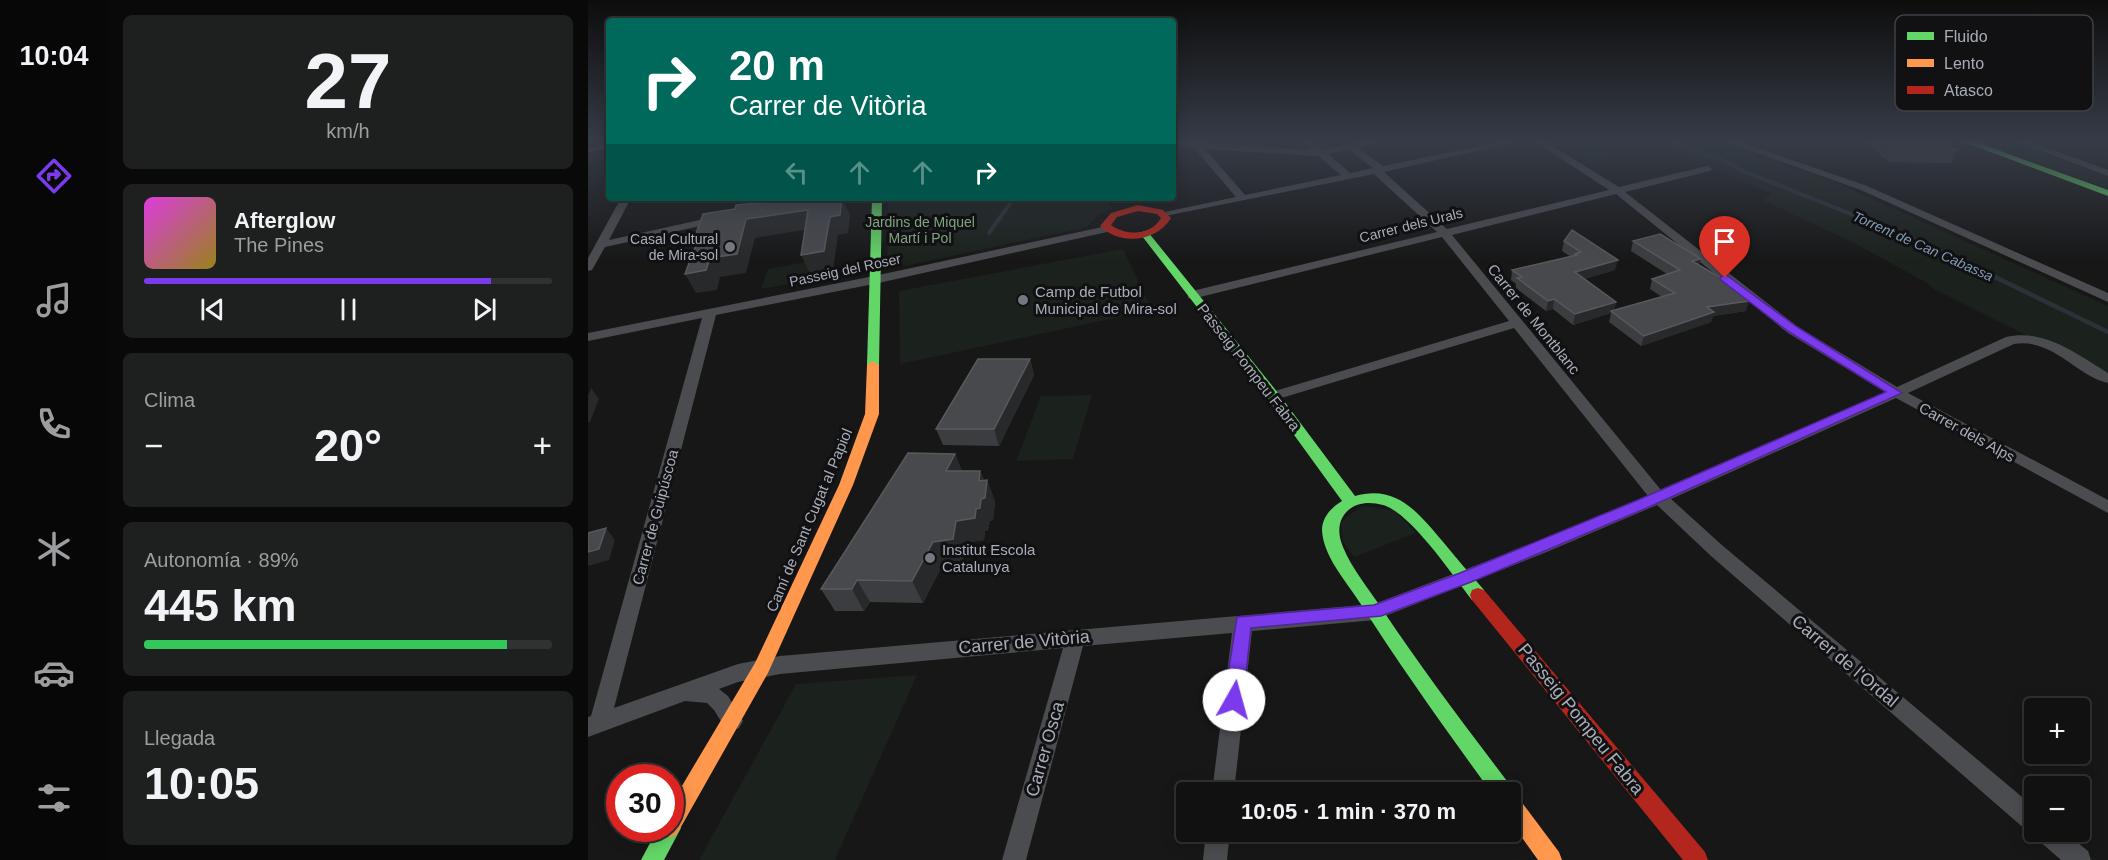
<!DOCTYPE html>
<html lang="es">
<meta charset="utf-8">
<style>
:root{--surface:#111;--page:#1e1f1f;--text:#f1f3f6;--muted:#9c9d9f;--line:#303131;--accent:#7c3aed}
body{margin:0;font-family:Arial,sans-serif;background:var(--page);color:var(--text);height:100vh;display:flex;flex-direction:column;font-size:22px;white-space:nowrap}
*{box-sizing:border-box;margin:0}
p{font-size:20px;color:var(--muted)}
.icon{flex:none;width:33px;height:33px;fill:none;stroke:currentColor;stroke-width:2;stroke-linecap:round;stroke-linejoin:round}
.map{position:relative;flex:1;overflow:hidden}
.panel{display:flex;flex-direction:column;gap:15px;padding:15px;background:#090909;width:480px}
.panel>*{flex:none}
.banner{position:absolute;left:18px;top:18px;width:570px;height:183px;border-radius:6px;box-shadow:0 3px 15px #0003,0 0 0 2px var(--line);background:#00695c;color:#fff;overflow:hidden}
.buttons{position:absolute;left:1436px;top:698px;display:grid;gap:12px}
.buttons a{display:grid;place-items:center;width:66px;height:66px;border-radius:6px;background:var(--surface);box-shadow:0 3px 15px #0003,0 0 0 2px var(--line);font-size:30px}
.speed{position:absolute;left:18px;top:764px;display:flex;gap:12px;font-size:30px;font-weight:700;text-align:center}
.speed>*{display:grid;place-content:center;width:78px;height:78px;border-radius:50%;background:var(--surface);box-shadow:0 3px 15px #0003,0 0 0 2px var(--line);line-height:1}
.speed .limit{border:9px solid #d22;background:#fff;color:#111}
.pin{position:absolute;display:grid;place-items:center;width:51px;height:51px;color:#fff;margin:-62px -26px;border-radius:50% 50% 50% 0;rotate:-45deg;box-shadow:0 0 6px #0007}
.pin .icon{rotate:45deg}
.me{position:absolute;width:66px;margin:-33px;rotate:7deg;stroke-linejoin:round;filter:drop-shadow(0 0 4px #0008)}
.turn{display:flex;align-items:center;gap:21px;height:126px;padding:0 24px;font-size:27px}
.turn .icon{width:78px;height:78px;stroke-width:2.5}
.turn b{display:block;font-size:42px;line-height:51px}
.lanes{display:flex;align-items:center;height:57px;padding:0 24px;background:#0003;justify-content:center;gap:30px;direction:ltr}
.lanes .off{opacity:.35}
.big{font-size:45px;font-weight:700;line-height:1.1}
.panel .widget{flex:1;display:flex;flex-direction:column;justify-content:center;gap:9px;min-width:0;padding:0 21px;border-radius:9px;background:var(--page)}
.panel .dial{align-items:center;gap:0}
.dial b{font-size:78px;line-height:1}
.song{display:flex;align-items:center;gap:18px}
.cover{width:72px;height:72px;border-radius:9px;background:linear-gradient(135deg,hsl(300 70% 55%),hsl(50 70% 35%))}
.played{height:6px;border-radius:3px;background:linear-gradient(90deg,var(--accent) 85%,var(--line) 85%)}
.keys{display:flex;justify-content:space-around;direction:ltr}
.heat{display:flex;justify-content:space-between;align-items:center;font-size:33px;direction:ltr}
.charge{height:9px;border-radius:4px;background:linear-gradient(90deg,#34c759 89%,var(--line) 0)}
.trip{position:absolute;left:588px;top:782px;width:345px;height:60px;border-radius:6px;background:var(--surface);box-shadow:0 3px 15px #0003,0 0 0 2px var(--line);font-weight:700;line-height:60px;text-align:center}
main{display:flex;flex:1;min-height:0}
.dock{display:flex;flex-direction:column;width:108px;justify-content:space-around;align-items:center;background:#070707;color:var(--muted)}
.dock .icon{width:42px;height:42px}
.dock .active{color:var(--accent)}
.dock b{font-size:27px;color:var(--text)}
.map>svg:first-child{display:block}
.green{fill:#1b211c}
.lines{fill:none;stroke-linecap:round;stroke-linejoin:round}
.stream-far1{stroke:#2a3239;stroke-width:4}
.stream{stroke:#2a3239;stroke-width:4.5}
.street{fill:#4b4c50;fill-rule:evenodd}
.fast{fill:#63d668;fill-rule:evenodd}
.slow{fill:#ff974d;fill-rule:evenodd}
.jam{fill:#b3261e;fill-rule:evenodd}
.wall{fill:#3c3d40}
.shaded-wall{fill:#28292a}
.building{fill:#48494d;stroke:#57595e;stroke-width:1.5}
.route{fill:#7c3aed;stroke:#51269a;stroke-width:1.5}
.poi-dot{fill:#757880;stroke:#111113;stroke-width:2}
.labels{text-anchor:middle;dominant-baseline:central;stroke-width:6;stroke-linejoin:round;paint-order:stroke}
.far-park-label{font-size:14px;fill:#7fa381;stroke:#111113}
.far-street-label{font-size:14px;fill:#a8adb8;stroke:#111113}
.far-poi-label{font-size:14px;fill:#a8adb8;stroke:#111113;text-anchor:end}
.far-water-label{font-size:14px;font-style:italic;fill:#7f9bb3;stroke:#111113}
.poi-label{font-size:15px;fill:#a8adb8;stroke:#111113;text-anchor:start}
.street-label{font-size:15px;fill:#a8adb8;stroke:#111113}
.near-street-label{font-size:18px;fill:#a8adb8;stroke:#111113}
.key{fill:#111113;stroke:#3e4045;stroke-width:1.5}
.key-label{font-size:16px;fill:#a8adb8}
</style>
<main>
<nav class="dock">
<b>10:04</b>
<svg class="icon active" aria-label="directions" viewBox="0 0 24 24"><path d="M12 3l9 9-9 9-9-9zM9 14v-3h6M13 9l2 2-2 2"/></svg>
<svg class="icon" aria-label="music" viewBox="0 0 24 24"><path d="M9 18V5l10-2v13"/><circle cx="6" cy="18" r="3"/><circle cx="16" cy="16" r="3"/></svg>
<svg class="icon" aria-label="phone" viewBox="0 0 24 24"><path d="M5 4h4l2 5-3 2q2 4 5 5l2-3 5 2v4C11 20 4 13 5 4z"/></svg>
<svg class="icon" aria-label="climate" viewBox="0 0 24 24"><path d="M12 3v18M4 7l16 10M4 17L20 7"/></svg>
<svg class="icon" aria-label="car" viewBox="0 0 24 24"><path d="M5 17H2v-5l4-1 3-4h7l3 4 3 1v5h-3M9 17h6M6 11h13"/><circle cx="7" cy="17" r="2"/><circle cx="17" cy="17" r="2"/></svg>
<svg class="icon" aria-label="filters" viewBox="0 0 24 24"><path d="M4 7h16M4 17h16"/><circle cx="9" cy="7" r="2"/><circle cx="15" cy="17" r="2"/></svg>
</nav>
<section class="panel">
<div class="widget dial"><b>27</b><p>km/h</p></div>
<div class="widget">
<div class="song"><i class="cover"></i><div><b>Afterglow</b><p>The Pines</p></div></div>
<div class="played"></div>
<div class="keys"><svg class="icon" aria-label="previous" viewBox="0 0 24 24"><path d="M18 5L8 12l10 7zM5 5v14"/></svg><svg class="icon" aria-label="pause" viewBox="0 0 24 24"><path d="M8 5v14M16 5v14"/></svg><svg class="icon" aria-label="next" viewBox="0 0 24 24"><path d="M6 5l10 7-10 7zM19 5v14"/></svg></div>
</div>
<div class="widget"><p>Clima</p>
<div class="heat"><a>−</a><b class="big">20°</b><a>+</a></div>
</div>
<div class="widget"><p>Autonomía · 89%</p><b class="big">445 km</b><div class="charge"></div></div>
<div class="widget"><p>Llegada</p><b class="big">10:05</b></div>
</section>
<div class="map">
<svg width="1520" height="860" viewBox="0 0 1520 860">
<rect width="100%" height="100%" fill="#171717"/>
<g class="green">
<polygon points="964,141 1125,141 1247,182 1520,306 1520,377 1346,289 1339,283 1268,244 1175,200 1184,194 1073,147 1001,163 963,144"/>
<polygon points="1388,141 1422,141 1520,176 1520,189"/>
<polygon points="1460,141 1520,141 1520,159 1491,153"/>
<polygon points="300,198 517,198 524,208 511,214 499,227 317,266 299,263"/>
<polygon points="535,249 564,310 312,364 311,291"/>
<polygon points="223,261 218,281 173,289 180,269"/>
<polygon points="504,395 485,459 428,461 453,396"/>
<polygon points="778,506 807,511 828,533 766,557 755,542 753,522 770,508"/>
<polygon points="329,675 247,860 111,860 208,684"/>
</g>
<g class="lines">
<g class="stream-far1">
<polyline points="1080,141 1135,160 1155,171 1338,244 1373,261"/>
<polyline points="401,233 426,198"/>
</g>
<polyline class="stream" points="1370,259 1520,332"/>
<g class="street">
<path d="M585,141L723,150L714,141H723L734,150L779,141H796L770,148L795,166L916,141H933L796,172L859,229L1021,190L946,141H956L1031,187L1119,166L1124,169L1122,171L1037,192L1210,327L1309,387L1418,337C1456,328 1490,355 1520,373V383C1487,375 1465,338 1426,344L1320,393L1520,500V513L1308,398L1083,499L1135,546L1446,807V831H1475L1500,851L1503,860H1473L1449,839L1446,833L1438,830L1123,556L1069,505L954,554L787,620L664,631L646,792H624L644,633L495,646L438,860H414L475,648L192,674L150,682L131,689L140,696L155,721L151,728L144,731L137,728L126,710L119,703L97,701L0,737V717L3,716L114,318L0,341V333L286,276L519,226L524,229L519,232L286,284L128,315L26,708L150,664L192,656L786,604L942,545L1060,496L926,328L690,399H680L678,396L680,393L921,321L854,237L604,299L600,298V292L849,232L786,174L572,217V213L648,197L606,148L585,147ZM617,149L730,156L753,175L657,195ZM761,150L785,168L762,173L740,154ZM1028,194L1200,333L1297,392L1073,490L864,235Z"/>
<polygon points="1136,141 1149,141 1279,186 1520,293 1520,302 1273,190"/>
<polygon points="1427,141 1440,141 1520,170 1520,176"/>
<polygon points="33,198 43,198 21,240 130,216 135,219 130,222 17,247 4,270 0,271 0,258"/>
<polygon points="618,831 642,831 639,860 615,860"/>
</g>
<g class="fast">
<polygon points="1373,141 1385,141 1520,190 1520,196"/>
<polygon points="284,198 294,198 291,365 285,369 279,365"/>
<path d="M557,231L560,232L690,393L767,496C810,484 831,514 856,543C869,559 883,575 896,590L898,595L896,600L890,602L884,600C865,576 823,513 795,505C765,496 742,517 755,547C764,569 781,589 794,609C834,669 878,727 922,785L925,792L922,798V792H903C858,730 813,667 772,603C758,581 735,556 734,530C734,517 744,507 754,501L680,399L554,236V232Z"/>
<polygon points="82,818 89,821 93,828 76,860 53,860 70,828 82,828"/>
</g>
<g class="slow">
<polygon points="285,361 291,365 291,414 265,485 180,673 89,834 82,838 75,834 72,828 82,828 82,806 167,663 251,485 277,414 279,365"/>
<polygon points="922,793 929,796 971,852 974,860 950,860 922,821"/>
</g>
<g class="jam">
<polygon points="21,144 21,148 0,152 0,148"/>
<path d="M550,205L575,210L583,218C569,242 532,246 512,226L523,213ZM550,211L569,214L573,218C563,236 538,236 523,225L529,217Z"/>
<polygon points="890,588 896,590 1117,852 1120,860 1095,860 884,600 882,595 884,590"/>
</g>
</g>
<g class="wall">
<polygon points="1275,141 1356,141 1369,150 1363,163 1302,162"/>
<polygon points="976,241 1027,270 996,279 1028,302 1026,310 1074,297 1062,289 1064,279 1079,274 1043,251 1045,241 1113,259 1111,265 1158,311 1125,316 1123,322 1053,346 1021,322 1023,313 985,325 965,309 958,311 928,288 928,284 923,280 924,270 983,257 974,251"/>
<polygon points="442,359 446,375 411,446 355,445 348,429"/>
<polygon points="367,454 374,471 392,471 396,480 399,480 407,502 405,520 402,521 400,530 397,531 396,540 377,543 375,561 355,564 335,603 282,602 276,611 247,611 233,589"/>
</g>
<g class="shaded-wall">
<polygon points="243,198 254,198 262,215 260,233 250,235 245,270 222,274 213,255 242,217"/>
<polygon points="220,210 228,228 167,238 158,273 132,277 129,290 108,293 97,274 122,258 158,219"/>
<polygon points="1113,259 1110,268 1104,261"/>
<polygon points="1030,260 1027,270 985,282 987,272"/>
<polygon points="966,299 965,309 958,311 960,301"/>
<polygon points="1161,301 1158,311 1125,316 1123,322 1053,346 1056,336 1119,307"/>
<polygon points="1028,302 1026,312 1023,311 1023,313 985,325 987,314"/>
<polygon points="442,359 446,375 411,446 406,429"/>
<polygon points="3,388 11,399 2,422 0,422 0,396"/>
<polygon points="367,454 376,476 358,471"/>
<polygon points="392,471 398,486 399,480 407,502 405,520 402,521 400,530 397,531 396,540 377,543 375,561 355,564 335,603 324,581 345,542 368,521 391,481"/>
<polygon points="18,528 27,540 21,560 0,566 0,552"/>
<polygon points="269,580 282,602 276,611 264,589"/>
</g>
<g class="building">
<polygon points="1296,141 1356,141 1369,150 1307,150"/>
<polygon points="205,198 243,198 243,199 254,198 252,215 242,217 236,251 213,255 220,210 158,219 149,254 122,258 118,270 97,274 109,242 105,242 115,214 147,209 148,205 205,200"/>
<polygon points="984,230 1030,260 987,272 1028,302 987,314 966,299 960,301 929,278 934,277 924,270 989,255 987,254 993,252 976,241"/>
<polygon points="1072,234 1113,259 1104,261 1135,279 1161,301 1119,307 1126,312 1056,336 1023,311 1087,293 1064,279 1092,270 1045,241"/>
<polygon points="390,359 442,359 406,429 348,429"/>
<polygon points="320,453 367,454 358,471 392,471 391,481 399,480 397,498 393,499 392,508 388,509 387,518 368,521 365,539 345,542 324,581 269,580 264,589 233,589"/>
<polygon points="18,528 11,549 0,552 0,533"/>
</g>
<linearGradient id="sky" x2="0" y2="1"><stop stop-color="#0d0d0d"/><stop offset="0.54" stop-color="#363c47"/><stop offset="1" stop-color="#363c47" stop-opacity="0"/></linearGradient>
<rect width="1520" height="261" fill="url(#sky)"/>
<polygon class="route" points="1137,274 1209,327 1314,393 1061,507 883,582 793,616 663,628 655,700 653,706 646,709 639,706 636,700 649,617 786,605 872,573 1050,500 1298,392 1201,332 1133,280 1132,278"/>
<g class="poi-dot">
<circle cx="142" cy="247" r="6"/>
<circle cx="435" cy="300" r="6"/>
<circle cx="342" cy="558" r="6"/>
</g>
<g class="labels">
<g class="far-park-label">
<text x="332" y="222">Jardins de Miquel<tspan x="332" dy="16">Martí i Pol</tspan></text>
</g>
<g class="far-street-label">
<text transform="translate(823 225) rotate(-14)">Carrer dels Urals</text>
<text transform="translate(257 270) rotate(-12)">Passeig del Roser</text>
</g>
<g class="far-poi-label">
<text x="130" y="239">Casal Cultural<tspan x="130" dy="16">de Mira-sol</tspan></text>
</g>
<g class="far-water-label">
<text transform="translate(1335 246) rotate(24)">Torrent de Can Cabassa</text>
</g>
<g class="poi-label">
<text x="447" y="291">Camp de Futbol<tspan x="447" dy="17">Municipal de Mira-sol</tspan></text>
<text x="354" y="549">Institut Escola<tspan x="354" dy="17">Catalunya</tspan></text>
</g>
<g class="street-label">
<text transform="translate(946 319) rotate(51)">Carrer de Montblanc</text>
<text transform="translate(661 367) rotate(52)">Passeig Pompeu Fabra</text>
<text transform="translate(1379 432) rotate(29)">Carrer dels Alps</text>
<text transform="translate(67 517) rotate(-75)">Carrer de Guipúscoa</text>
<text transform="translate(221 520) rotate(-67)">Camí de Sant Cugat al Papiol</text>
</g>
<g class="near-street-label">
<text transform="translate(436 642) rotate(-5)">Carrer de Vitòria</text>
<text transform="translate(1257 661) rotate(40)">Carrer de l'Ordal</text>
<text transform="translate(993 719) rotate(51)">Passeig Pompeu Fabra</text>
<text transform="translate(457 749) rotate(-74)">Carrer Osca</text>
</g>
</g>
<rect x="1307" y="15" width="198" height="96" rx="9" class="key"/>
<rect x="1319" y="32" width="27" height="8" fill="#63d668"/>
<rect x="1319" y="59" width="27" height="8" fill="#ff974d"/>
<rect x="1319" y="86" width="27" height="8" fill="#b3261e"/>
<g class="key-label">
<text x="1356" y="42">Fluido</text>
<text x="1356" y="69">Lento</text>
<text x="1356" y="96">Atasco</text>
</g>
</svg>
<div class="buttons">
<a>+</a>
<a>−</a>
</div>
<div class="speed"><div class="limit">30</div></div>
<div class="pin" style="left:1137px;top:278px;background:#d93025"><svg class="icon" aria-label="arrive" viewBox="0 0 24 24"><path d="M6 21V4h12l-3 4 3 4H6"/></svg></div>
<svg class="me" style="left:646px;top:700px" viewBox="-20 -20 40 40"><circle r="19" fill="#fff"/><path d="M0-13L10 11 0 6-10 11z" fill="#7c3aed"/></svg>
<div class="trip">10:05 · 1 min · 370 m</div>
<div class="banner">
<div class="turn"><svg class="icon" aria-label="right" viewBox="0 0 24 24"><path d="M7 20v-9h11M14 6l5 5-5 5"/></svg><div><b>20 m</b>Carrer de Vitòria</div></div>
<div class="lanes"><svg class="icon off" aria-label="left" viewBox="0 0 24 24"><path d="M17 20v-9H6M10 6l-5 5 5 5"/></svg><svg class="icon off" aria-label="ahead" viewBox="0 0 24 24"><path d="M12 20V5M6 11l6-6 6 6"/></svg><svg class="icon off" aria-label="ahead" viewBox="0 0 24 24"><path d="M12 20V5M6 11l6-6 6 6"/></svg><svg class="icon" aria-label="right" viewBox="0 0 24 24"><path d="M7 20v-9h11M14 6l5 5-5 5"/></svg></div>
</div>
</div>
</main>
